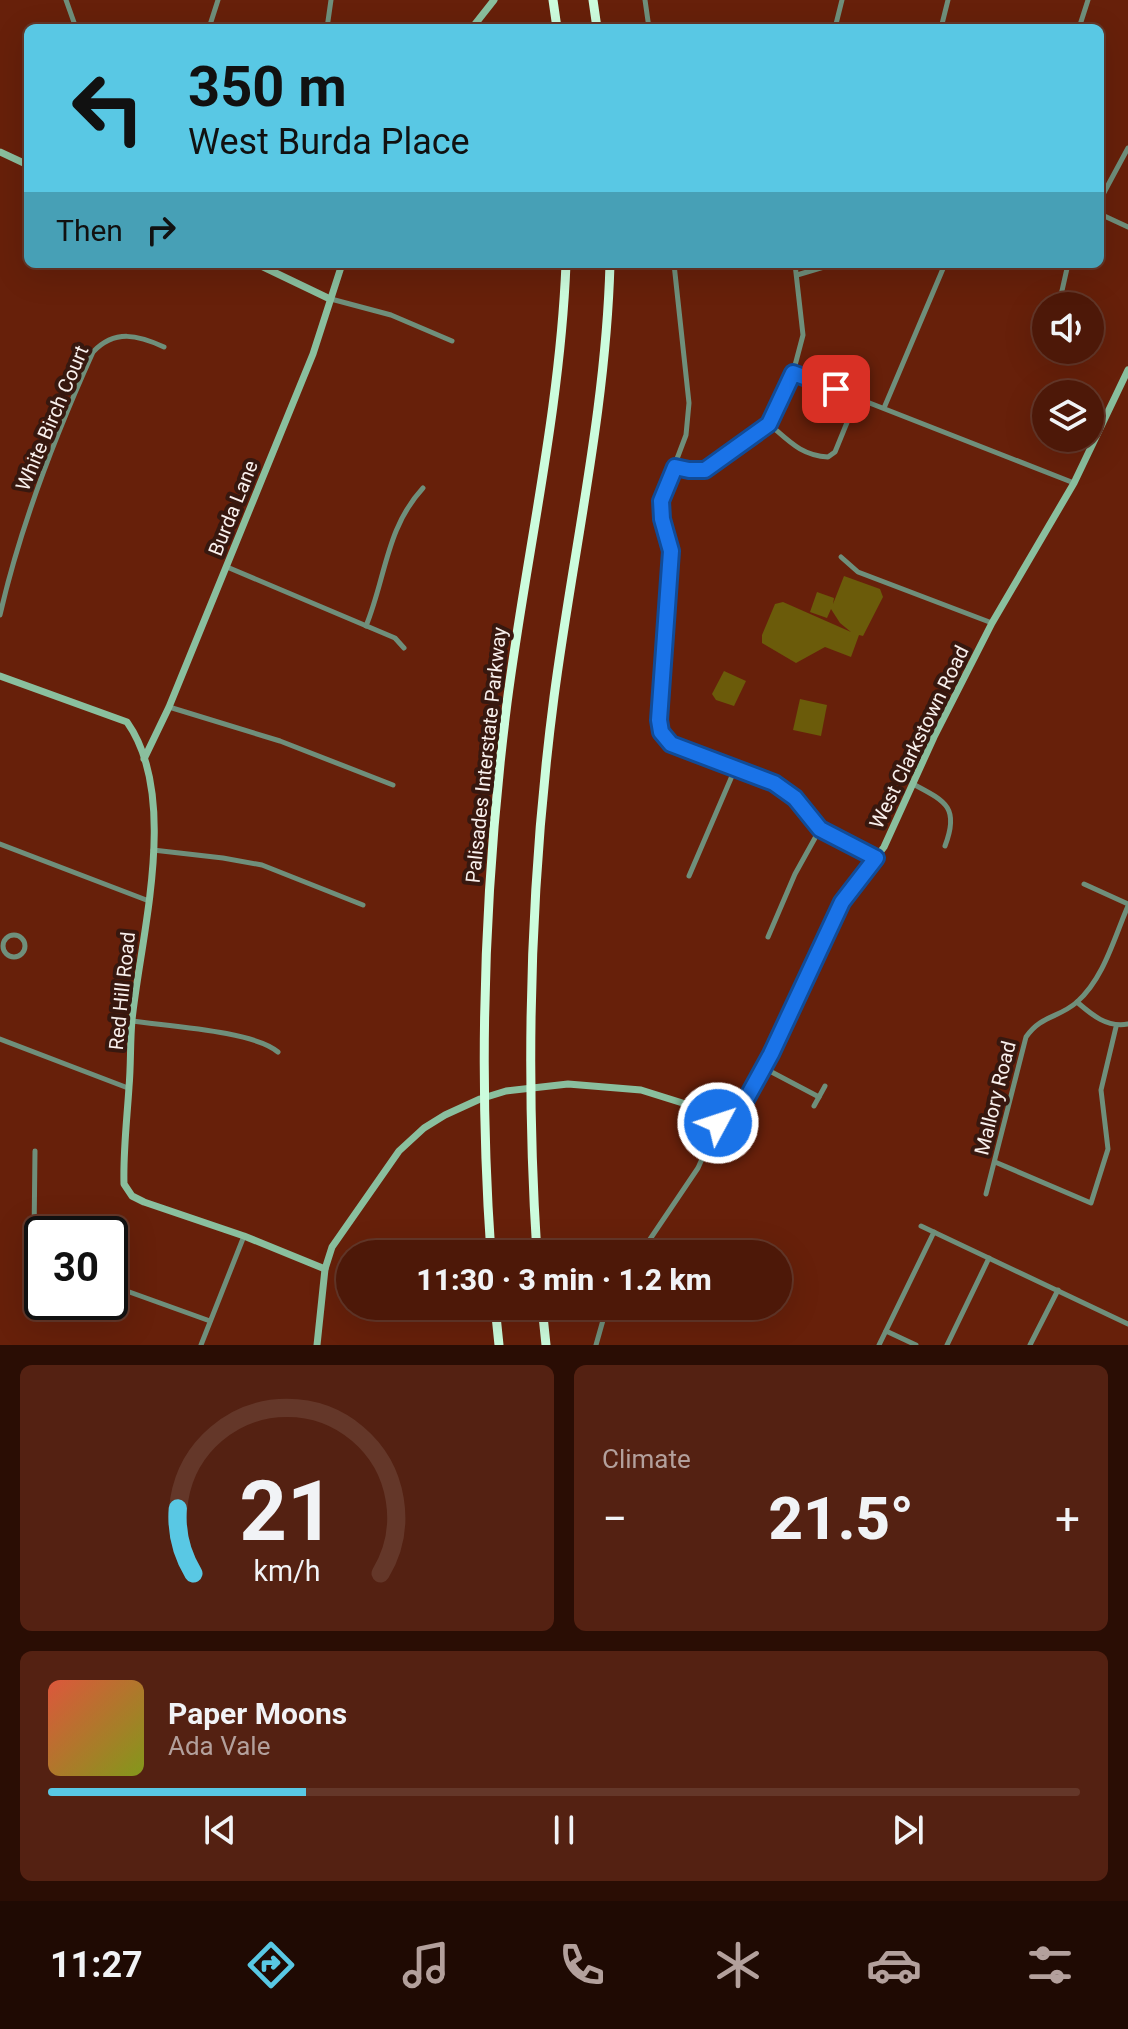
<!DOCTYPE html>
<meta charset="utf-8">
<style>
:root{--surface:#4d1808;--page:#542112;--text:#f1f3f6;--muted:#b3a09c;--line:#643729;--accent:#59c8e4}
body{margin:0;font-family:Roboto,sans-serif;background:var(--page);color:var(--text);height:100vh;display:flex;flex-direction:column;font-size:30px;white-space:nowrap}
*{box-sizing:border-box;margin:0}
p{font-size:26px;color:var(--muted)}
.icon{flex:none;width:44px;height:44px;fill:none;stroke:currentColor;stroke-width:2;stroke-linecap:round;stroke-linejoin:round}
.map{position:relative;height:1345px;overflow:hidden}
.drawer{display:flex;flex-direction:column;gap:20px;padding:20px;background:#2a0d04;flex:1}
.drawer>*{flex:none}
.top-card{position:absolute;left:24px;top:24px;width:1080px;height:244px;border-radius:12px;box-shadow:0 8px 32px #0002,0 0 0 2px var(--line);background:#59c8e4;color:#111;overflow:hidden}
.fabs{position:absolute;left:1032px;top:292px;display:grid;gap:16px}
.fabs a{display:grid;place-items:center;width:72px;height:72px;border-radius:50%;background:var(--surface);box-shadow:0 8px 32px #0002,0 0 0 2px var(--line);font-size:40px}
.speed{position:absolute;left:24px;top:1216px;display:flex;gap:16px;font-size:40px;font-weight:700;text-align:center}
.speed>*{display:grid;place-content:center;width:104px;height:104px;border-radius:50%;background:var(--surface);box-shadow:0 8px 32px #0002,0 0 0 2px var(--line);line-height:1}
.speed .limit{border:4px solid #111;border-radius:12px;background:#fff;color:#111}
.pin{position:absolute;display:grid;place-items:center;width:68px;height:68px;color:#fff;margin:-34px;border-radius:16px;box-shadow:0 4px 12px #0006}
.me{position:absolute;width:88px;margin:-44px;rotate:50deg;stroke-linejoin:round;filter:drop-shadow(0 0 6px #0008)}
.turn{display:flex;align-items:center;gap:28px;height:168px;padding:0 32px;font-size:36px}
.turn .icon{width:104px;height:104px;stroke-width:2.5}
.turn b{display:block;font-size:56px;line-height:68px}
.then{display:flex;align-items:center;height:76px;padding:0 32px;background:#0003;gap:16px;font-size:30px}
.big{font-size:60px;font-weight:800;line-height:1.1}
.drawer .widget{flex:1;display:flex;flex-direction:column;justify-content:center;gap:12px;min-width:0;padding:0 28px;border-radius:12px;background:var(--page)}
.drawer .dial{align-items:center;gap:0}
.dial svg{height:208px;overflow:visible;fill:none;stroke:var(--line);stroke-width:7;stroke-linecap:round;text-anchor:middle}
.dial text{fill:var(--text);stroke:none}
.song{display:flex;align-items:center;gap:24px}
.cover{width:96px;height:96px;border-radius:12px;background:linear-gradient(135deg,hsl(10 70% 55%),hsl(70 70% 35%))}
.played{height:8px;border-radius:4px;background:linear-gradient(90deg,var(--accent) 25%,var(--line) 25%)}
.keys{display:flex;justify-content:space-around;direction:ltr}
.heat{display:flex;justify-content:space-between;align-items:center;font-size:44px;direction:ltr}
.drawer .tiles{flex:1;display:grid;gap:20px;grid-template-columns:1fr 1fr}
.widget:last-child{grid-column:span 2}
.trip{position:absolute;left:336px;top:1240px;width:456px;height:80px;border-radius:40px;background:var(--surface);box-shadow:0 8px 32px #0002,0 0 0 2px var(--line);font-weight:800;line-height:80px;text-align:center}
.tab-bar{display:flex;height:128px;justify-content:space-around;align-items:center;background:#1f0a03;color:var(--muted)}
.tab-bar .icon{width:56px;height:56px}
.tab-bar .active{color:var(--accent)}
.tab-bar b{font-size:36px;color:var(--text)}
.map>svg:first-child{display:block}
.green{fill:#6b5b0a}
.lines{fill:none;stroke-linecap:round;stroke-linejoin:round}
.street{stroke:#6f8f7b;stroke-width:5}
.secondary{stroke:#8abf9e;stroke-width:7}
.highway{stroke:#ccfcdd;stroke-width:9}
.route-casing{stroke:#114b97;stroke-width:20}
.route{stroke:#1a73e8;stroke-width:14}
.labels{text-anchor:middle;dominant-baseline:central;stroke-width:8;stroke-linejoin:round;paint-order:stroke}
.street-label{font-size:20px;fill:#f9f0ed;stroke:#37180f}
</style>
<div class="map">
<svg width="1128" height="1345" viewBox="0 0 1128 1345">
<rect width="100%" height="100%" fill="#67200a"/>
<g class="green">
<polygon points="844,576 880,589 883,597 863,636 859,635 851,657 825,647 796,663 762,643 762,635 775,604 783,602 851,632 840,623 831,609 827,618 810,612 817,592 834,598 833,604"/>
<polygon points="724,671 746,681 734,706 716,700 712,694"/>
<polygon points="800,699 827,705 821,736 793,730"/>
</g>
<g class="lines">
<g class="street">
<polyline points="66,0 76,28"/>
<polyline points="645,0 649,28"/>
<polyline points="209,28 218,0"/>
<polyline points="327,28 331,0"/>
<polyline points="835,28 842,0"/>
<polyline points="941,28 948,0"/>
<polyline points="1079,28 1088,0"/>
<polyline points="1100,200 1128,148"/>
<polyline points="1100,214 1128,227"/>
<polyline points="674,264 689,403 686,435 661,501 662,519 671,551 659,720 661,732 671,744 774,783 795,798 820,829 876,858"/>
<polyline points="797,275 834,264"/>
<polyline points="331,299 391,315 452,341"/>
<polyline points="1059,304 1068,264"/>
<polyline points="793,373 1074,483"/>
<polyline points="884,408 945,264"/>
<path d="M769,424C788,440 801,456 828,457L835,452L857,398"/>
<polyline points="675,467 689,470 705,470 769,424 793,373 803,335 795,264"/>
<polyline points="841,557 858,572 992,623"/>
<polyline points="227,567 395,638 404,648"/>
<path d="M0,615C20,527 56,434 93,352C115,329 138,335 164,347"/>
<path d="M366,626C386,577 386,528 423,488"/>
<polyline points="169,707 280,741 393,785"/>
<path d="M913,784C945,801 960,807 945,846"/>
<polyline points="0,844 149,901"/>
<polyline points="153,850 223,858 262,865 363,905"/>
<polyline points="689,876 735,769"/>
<polyline points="1084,884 1128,904"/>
<circle cx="14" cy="946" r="11"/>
<polyline points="768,937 795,874 820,829"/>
<path d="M1077,1002C1092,1015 1107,1028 1128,1024"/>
<path d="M132,1021C166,1026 254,1031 278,1052"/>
<polyline points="0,1039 128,1088"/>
<polyline points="764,1068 819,1097"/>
<polyline points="814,1106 825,1086"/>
<polyline points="35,1151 34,1237 36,1250 42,1257"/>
<polyline points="995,1162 1091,1203 1108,1149 1101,1090 1116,1027"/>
<path d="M986,1194L1026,1037C1041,1015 1059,1018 1077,1002C1104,978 1114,938 1128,906"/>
<polyline points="921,1226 1128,1324"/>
<polyline points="640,1254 698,1168 721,1116"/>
<polyline points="110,1285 210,1321"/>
<polyline points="886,1331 916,1345"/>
<polyline points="201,1345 244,1236"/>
<polyline points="596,1345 607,1306"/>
<polyline points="879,1345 934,1232"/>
<polyline points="947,1345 989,1258"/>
<polyline points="1030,1345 1058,1290"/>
</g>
<g class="secondary">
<polyline points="472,28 494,0"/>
<polyline points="0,152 28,165"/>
<polyline points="257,264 330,299"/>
<path d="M0,676L127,722C180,797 141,934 132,1020C130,1042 131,1065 129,1087C127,1119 123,1152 124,1184L132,1196L144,1202L244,1236L325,1269"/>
<polyline points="144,759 169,707 313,354 342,264"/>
<polyline points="317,1345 325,1269 332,1247 399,1151 424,1128 445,1115 480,1099 506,1091 568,1084 641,1090 724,1116 739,1110 771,1054 842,902 884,847 934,737 992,623 1074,483 1128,370"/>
</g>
<g class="highway">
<polyline points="553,0 557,28"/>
<polyline points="593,0 597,28"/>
<path d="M491,1254C478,1070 484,886 507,703C526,556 560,412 566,264"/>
<path d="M537,1254C525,1068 530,882 554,697C573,552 606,410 610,264"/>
<polyline points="495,1306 499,1345"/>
<polyline points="542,1306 546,1345"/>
</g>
</g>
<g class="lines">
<g class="route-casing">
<polyline id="route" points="718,1123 721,1116 732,1115 743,1105 771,1054 842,902 876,858 820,829 795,798 774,783 671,744 661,732 659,720 671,551 662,519 661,501 675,467 689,470 705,470 769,424 793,373 836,389"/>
</g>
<use href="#route" class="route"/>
</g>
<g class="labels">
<g class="street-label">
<text transform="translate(52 418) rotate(-67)">White Birch Court</text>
<text transform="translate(233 508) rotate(-68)">Burda Lane</text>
<text transform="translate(919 737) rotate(-64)">West Clarkstown Road</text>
<text transform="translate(486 755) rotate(-84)">Palisades Interstate Parkway</text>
<text transform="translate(122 991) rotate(-84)">Red Hill Road</text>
<text transform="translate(995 1098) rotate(-76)">Mallory Road</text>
</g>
</g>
</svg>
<div class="fabs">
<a><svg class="icon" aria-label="sound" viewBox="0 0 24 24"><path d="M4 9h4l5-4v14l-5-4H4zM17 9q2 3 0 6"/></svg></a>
<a><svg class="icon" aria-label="layers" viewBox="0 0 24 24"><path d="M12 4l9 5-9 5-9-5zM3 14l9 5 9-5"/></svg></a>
</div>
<div class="speed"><div class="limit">30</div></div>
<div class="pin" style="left:836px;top:389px;background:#d93025"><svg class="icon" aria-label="arrive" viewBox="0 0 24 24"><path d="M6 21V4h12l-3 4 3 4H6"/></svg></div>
<svg class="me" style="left:718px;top:1123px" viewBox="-20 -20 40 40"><circle r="17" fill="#1a73e8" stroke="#fff" stroke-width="3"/><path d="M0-11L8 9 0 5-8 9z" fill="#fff"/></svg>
<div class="trip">11:30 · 3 min · 1.2 km</div>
<div class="top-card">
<div class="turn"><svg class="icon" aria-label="left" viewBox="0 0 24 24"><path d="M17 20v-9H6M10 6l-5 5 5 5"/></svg><div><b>350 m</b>West Burda Place</div></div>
<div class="then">Then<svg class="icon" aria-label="right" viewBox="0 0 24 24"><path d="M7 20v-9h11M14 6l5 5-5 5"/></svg></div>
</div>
</div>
<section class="drawer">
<div class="tiles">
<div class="widget dial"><svg viewBox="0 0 100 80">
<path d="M14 69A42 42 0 1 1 86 69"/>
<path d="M14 69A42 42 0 0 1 8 44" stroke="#59c8e4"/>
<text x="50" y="56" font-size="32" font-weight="700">21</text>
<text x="50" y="72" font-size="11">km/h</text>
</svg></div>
<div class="widget"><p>Climate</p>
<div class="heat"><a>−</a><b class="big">21.5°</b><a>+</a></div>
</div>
<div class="widget">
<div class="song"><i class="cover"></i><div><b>Paper Moons</b><p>Ada Vale</p></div></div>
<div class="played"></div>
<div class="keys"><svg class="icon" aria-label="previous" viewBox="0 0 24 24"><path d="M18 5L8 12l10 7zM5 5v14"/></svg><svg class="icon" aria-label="pause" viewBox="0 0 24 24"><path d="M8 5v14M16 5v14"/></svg><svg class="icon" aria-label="next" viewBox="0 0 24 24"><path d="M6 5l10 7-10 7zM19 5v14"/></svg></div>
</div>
</div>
</section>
<nav class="tab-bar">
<b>11:27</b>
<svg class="icon active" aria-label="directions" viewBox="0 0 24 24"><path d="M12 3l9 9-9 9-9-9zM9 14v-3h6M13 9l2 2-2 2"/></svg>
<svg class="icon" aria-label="music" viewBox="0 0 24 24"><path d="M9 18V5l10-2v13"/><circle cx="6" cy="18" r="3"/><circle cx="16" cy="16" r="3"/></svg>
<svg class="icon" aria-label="phone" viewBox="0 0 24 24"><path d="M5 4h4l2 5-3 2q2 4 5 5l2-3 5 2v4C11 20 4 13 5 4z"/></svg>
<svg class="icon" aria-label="climate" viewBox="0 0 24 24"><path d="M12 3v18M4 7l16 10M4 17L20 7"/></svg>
<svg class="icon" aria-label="car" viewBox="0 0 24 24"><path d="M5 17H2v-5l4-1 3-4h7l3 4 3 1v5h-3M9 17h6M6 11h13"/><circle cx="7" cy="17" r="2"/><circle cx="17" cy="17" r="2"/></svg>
<svg class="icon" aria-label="filters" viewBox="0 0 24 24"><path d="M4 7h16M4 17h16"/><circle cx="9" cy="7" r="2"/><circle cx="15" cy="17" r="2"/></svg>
</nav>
